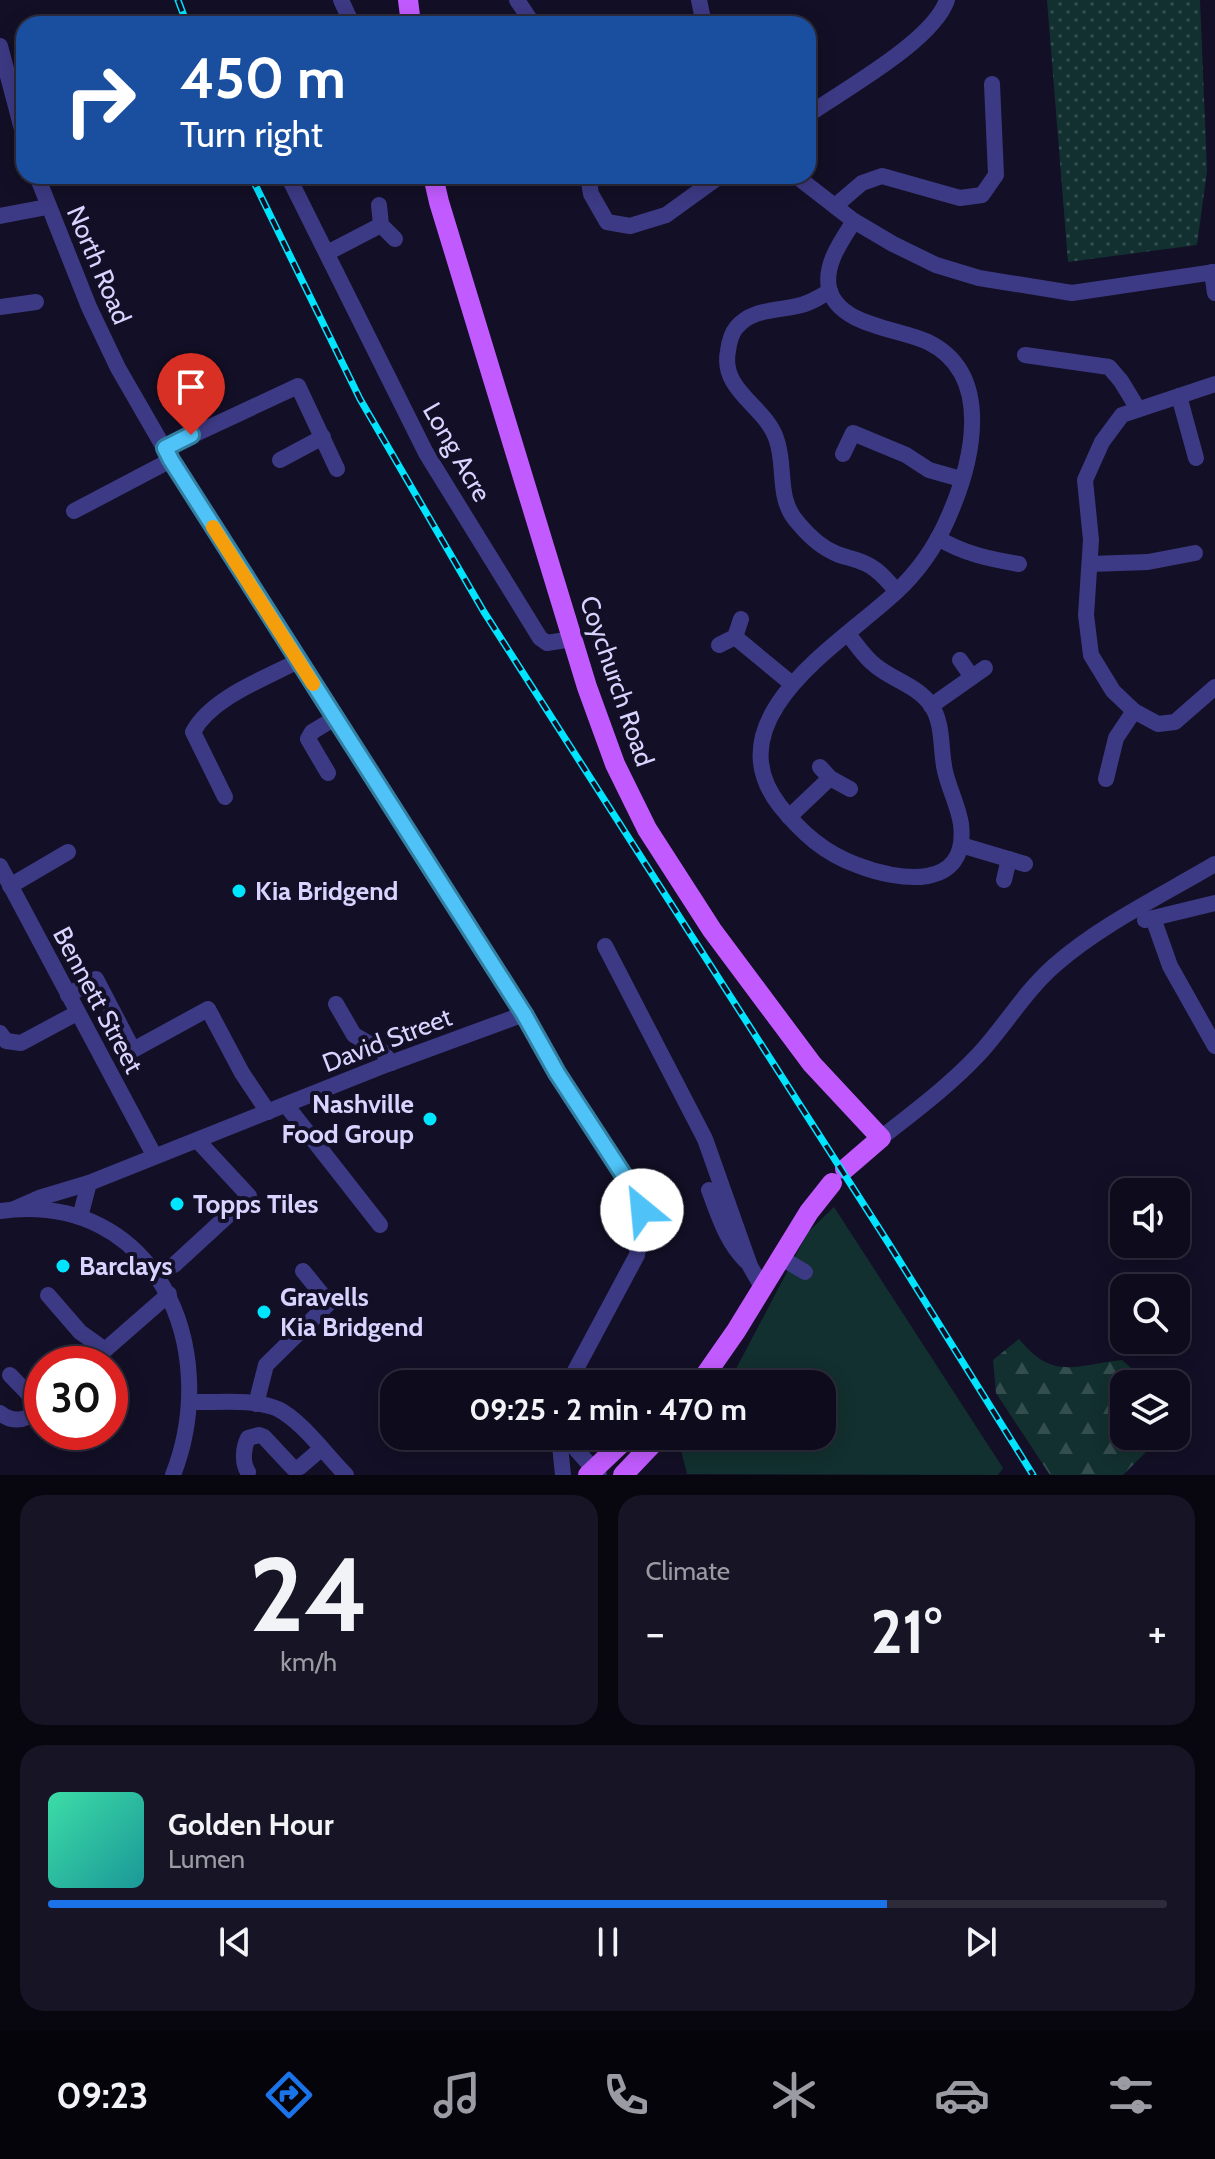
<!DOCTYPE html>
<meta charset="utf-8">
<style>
:root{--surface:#0e0b1c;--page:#171425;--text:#f1f3f6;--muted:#9b9ba3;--line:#2e2b3b;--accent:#1a73e8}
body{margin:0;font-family:Cabin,sans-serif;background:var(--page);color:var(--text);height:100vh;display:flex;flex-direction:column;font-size:30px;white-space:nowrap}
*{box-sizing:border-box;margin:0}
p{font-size:26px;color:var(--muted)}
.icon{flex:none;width:44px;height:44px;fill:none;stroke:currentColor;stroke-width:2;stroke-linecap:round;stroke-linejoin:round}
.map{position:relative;height:1475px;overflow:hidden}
.side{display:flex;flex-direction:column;gap:20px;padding:20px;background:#08060f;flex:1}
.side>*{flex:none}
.guide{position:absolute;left:16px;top:16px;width:800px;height:168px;border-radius:24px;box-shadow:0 4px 20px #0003,0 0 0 2px var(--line);background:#1a4fa0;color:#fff;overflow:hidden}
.tools{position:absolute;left:1110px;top:1178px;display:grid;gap:16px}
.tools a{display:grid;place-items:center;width:80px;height:80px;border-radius:16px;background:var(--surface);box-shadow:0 4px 20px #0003,0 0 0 2px var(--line);font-size:40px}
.speed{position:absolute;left:24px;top:1346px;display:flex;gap:16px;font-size:40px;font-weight:700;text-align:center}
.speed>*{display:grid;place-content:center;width:104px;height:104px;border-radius:50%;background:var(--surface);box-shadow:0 4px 20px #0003,0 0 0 2px var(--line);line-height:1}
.speed .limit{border:12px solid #d22;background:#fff;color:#111}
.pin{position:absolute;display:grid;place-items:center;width:68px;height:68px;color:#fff;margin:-82px -34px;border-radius:50% 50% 50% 0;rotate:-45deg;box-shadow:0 0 8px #0007}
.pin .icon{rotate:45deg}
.me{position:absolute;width:88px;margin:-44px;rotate:332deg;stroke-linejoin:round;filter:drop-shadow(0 0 6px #0008)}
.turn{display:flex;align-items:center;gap:28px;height:168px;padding:0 32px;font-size:36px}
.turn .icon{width:104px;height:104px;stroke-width:2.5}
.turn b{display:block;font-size:56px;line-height:68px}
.big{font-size:60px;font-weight:700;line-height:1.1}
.side .tile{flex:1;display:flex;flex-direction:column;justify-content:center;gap:12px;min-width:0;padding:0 28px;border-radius:24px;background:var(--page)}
.side .dial{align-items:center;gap:0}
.dial b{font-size:104px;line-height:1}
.song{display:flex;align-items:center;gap:24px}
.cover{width:96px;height:96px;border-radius:12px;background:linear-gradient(135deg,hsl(160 70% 55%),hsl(180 70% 35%))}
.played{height:8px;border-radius:4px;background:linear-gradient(90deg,var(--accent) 75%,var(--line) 75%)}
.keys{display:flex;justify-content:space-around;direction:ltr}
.heat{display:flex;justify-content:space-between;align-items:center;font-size:44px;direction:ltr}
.side .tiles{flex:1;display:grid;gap:20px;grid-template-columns:1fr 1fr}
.tile:last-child{grid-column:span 2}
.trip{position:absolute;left:380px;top:1370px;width:456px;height:80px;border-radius:24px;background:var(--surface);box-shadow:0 4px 20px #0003,0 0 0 2px var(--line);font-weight:700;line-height:80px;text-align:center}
.dock{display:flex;height:128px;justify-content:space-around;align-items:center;background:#06040b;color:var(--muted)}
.dock .icon{width:56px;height:56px}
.dock .on{color:var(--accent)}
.dock b{font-size:36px;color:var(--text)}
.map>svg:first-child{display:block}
.grass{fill:url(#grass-dots)}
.forest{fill:url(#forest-firs)}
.park{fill:#12302f}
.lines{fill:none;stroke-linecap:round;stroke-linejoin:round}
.minor{stroke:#3d3a85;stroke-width:16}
.major{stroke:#c25bff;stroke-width:20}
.rail-casing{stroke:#00e5ff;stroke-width:7}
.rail{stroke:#130f26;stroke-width:4;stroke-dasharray:12;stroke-linecap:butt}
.route-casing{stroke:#337fa1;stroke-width:20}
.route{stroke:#4fc3f7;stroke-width:14}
.slow{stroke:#f59e0b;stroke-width:14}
.poi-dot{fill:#00e5ff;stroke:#130f26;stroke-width:3}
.labels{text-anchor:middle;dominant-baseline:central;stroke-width:8;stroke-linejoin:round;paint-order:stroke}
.street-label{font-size:26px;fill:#d9d4ff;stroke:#130f26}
.poi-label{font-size:26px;font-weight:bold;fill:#d9d4ff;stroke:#130f26;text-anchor:start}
</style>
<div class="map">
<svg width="1215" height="1475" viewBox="0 0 1215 1475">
<defs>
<pattern id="grass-dots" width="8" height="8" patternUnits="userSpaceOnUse" patternTransform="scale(2)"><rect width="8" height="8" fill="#12302f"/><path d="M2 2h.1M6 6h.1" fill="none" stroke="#344d4e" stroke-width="1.8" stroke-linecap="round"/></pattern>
<pattern id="forest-firs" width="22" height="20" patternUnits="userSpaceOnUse" patternTransform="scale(2)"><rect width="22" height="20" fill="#12302f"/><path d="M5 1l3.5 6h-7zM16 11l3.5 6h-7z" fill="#344d4e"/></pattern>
</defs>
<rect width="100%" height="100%" fill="#130f26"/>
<polygon class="grass" points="1047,0 1200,0 1207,171 1197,245 1068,262"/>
<path class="forest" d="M1019,1339C1053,1381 1075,1365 1122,1360L1150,1384H1124V1436H1157L1149,1449L1123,1475H1050L996,1393L993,1360Z"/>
<polygon class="park" points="834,1207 1003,1468 998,1475 687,1474 678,1439 681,1436 822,1436 822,1384 728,1384 808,1232"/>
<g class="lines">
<g class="minor">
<polyline points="341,0 352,24"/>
<polyline points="517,0 533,24"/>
<polyline points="699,0 704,24"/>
<polyline points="0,46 24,137"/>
<path d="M808,115C845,89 933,41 947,0"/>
<polyline points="37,176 89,307 118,368 171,460 524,1014 557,1073 630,1185 642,1210 637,1255 568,1384"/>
<polyline points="288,176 426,453 540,638 547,643 572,639"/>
<polyline points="588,176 591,194 607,222 630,226 666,215 720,176"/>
<polyline points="796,176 854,221 893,244 936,265 979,278 1072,293 1215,272"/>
<polyline points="379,205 381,225 395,239"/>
<polyline points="835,206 862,183 882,176 960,198 982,195 996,175 992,84"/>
<polyline points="0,216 47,207"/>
<polyline points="327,253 381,225"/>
<polyline points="1212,272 1215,293"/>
<path d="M830,291C820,297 809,304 797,306C776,311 751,309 736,328C731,334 729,343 728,351C720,390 765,406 776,438C787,467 775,499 799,524C809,536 822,548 837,554C850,559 864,560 876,570C884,576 890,584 897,591"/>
<polyline points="0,307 36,302"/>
<polyline points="1025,355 1109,367 1121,381 1138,409"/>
<polyline points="1215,384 1122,415 1102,442 1085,480 1091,540 1086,615 1091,655 1113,691 1134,711 1158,724 1175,722 1215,687"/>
<polyline points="1179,396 1196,458"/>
<polyline points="165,448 298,386 337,469"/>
<polyline points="843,454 853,433 906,455 929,470 961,479"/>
<polyline points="280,460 323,437"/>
<polyline points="74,511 171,460"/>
<path d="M938,538C964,554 990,559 1019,564"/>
<polyline points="1090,564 1148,562 1195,553"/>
<path d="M848,634C856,644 865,658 876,666C893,680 918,686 931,705C944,724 940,750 945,771C949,789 958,805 961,824C969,892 898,881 857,865C824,853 802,833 780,806C712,719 840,644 894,594C917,573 936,546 948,518C972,464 995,375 928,342C898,328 838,326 829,288C824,264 842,240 854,221"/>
<polyline points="735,637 792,684"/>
<polyline points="719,645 735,637 741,619"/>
<polyline points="960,660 972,677"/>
<polyline points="931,706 985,668"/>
<polyline points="820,767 830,778 850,789"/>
<polyline points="328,773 308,739 312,732 335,718"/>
<polyline points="1106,779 1116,738 1134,711"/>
<path d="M225,797L193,732C211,698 264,679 298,661"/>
<polyline points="789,817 830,778"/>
<polyline points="961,845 1025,864"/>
<polyline points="0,866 154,1155"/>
<polyline points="1004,880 1009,859"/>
<polyline points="10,886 68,852"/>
<polyline points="1153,918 1170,966 1215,1046"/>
<polyline points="1145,920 1215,903"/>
<polyline points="605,946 705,1139 750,1266 762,1287"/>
<polyline points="68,995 96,979 133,1050 208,1009 242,1073 268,1112"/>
<polyline points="336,1004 354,1035 382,1051 391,1063"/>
<polyline points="0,1033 6,1041 21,1043 77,1013"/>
<polyline points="286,1105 380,1225"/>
<path d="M881,1138C915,1111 949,1086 979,1054C1005,1026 1025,991 1055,965C1102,924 1161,896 1215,864"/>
<path d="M709,1190C719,1216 726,1241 746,1261"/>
<polyline points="14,1209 39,1198 89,1183 380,1067 524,1014"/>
<path d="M0,1211C155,1190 223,1347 173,1475"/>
<polyline points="80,1217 89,1183"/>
<polyline points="780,1257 805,1272"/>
<polyline points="174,1265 249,1196 197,1140"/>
<polyline points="48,1295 80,1332 104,1349"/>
<polyline points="89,1364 169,1294"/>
<polyline points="10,1375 42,1408"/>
<path d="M190,1402C217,1403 252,1398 278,1409C302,1421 327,1456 346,1475"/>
<polyline points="256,1404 266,1365 329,1303 303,1271"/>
<path d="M0,1413C15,1425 29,1419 42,1408"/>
<polyline points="559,1436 563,1475"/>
<polyline points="564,1436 599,1475"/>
<path d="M248,1472C242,1463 243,1448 248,1438L259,1435L264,1437L293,1468L300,1467L321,1449"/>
</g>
<g class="major">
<polyline points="408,0 411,24"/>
<polyline points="433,176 439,202 587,687 615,764 647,829 712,930 812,1064 881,1138 845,1169"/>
<polyline points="699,1384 736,1331 809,1212 832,1183"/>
<polyline points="588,1475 629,1436"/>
<polyline points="623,1475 660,1436"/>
</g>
<g class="rail-casing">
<g id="rail">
<polyline points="178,0 187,24"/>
<polyline points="251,176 360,399 484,612 889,1244 1033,1475"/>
</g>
</g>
<use href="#rail" class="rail"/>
</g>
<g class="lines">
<g class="route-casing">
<polyline id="route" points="191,435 165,448 171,460 524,1014 557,1073 630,1185 642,1210"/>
</g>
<use href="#route" class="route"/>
<polyline class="slow" points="213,527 313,684"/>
</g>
<g class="poi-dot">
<circle cx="239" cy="891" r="8"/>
<circle cx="430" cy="1119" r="8"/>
<circle cx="177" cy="1204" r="8"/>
<circle cx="63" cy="1266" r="8"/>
<circle cx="264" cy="1312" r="8"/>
</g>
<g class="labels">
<g class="street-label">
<text transform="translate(99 265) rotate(67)">North Road</text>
<text transform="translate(457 452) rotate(60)">Long Acre</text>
<text transform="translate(617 681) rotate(71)">Coychurch Road</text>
<text transform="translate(98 1000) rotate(62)">Bennett Street</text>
<text transform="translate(387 1040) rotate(-21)">David Street</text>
</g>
<g class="poi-label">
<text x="255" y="891">Kia Bridgend</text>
<text x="414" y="1104" text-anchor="end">Nashville<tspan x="414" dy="30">Food Group</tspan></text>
<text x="193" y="1204">Topps Tiles</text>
<text x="79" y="1266">Barclays</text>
<text x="280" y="1297">Gravells<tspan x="280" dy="30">Kia Bridgend</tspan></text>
</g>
</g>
</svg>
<div class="tools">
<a><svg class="icon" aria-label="sound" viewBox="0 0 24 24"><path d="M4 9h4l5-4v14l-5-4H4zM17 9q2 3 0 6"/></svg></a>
<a><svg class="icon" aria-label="search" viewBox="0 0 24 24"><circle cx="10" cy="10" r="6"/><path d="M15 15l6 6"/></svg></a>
<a><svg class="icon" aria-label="layers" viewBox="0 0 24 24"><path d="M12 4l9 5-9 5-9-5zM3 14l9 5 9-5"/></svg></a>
</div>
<div class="speed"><div class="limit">30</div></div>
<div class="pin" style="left:191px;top:435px;background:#d93025"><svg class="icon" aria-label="arrive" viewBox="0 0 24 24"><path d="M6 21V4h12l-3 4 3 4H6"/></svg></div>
<svg class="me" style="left:642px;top:1210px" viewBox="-20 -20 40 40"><circle r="19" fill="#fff"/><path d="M0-13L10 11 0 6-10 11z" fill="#4fc3f7"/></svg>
<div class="trip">09:25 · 2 min · 470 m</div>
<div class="guide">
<div class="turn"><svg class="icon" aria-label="right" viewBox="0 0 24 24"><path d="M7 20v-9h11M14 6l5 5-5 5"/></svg><div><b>450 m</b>Turn right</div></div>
</div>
</div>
<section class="side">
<div class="tiles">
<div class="tile dial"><b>24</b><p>km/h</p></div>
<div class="tile"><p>Climate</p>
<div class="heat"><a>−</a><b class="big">21°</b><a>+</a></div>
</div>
<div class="tile">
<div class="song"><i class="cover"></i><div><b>Golden Hour</b><p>Lumen</p></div></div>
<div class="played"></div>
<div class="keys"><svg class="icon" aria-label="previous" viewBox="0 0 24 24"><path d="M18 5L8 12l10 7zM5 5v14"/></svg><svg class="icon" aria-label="pause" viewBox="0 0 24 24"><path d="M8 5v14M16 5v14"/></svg><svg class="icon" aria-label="next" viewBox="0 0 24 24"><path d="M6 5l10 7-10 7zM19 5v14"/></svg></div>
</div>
</div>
</section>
<nav class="dock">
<b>09:23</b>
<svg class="icon on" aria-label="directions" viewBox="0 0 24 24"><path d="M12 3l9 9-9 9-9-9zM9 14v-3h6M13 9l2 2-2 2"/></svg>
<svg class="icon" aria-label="music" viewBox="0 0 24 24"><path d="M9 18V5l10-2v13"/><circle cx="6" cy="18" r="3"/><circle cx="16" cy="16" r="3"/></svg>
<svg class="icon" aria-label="phone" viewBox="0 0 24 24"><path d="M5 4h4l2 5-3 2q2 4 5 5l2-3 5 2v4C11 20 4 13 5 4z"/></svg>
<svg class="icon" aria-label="climate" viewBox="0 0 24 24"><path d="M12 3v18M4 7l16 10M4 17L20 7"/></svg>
<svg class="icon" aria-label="car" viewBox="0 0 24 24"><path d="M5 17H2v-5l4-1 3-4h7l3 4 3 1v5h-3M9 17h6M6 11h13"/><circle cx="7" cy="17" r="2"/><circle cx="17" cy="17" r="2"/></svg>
<svg class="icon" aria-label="filters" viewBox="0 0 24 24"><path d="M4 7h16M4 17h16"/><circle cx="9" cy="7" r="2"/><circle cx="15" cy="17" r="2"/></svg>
</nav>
